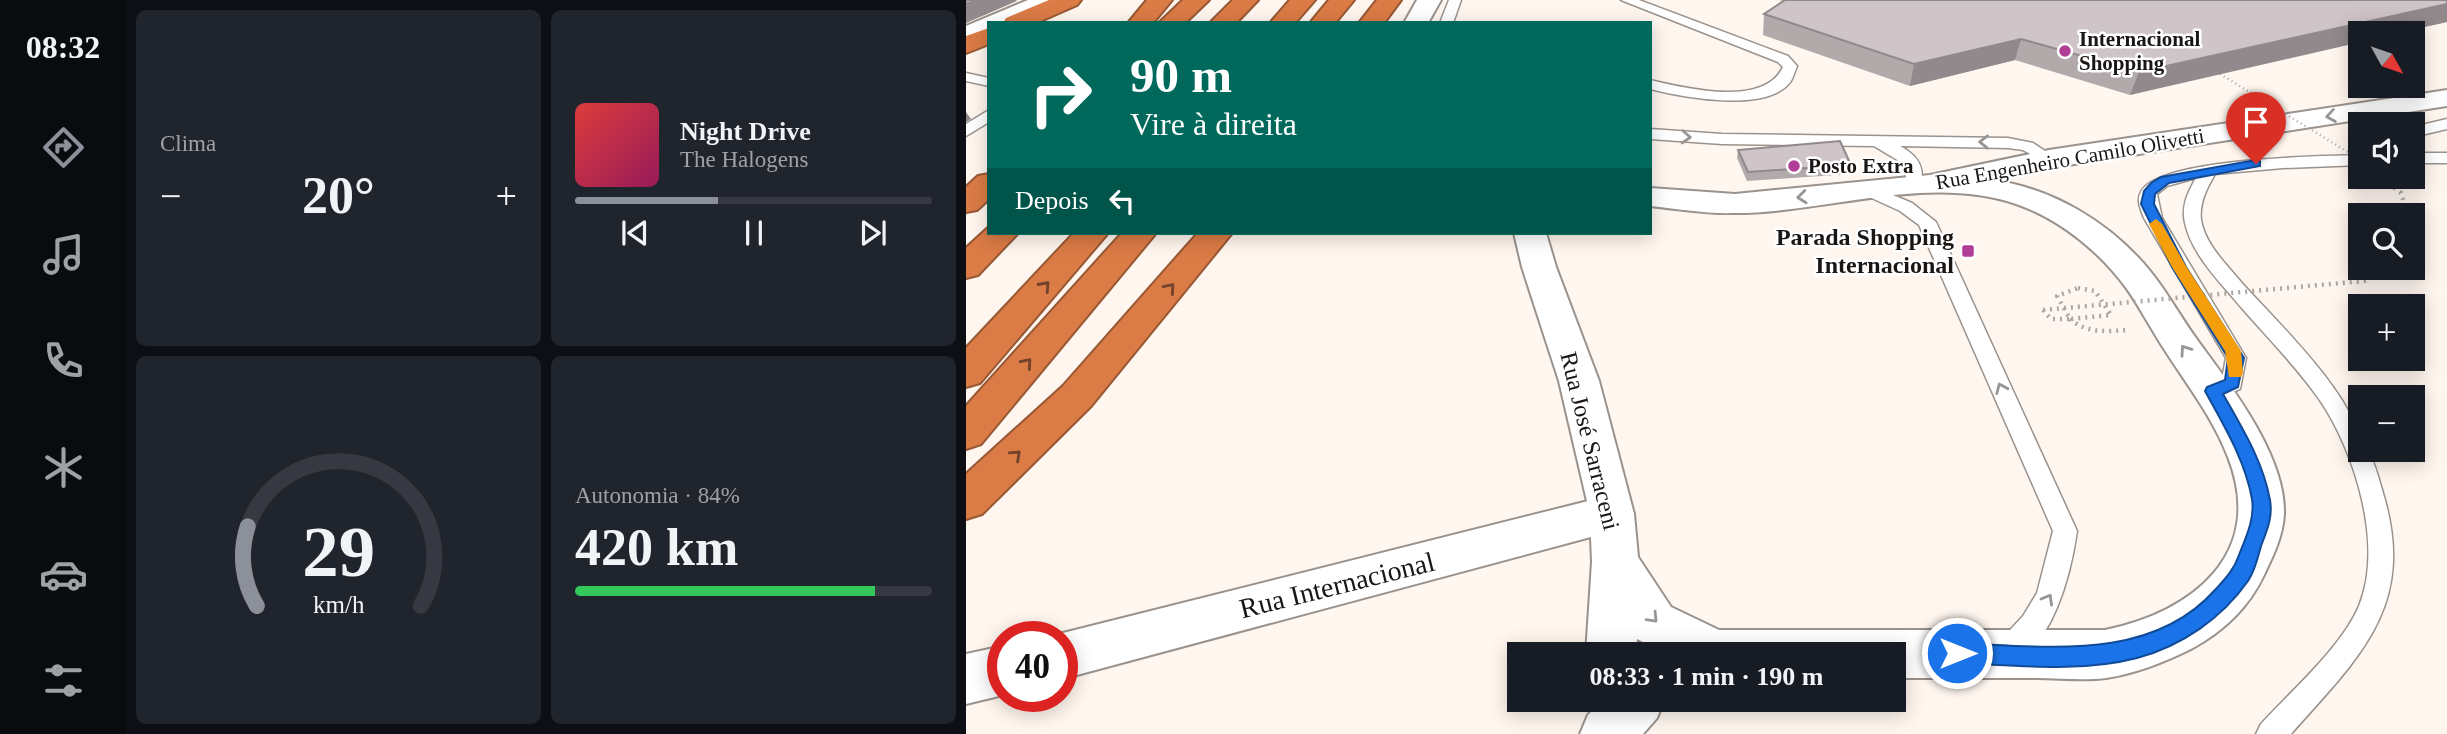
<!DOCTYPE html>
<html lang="pt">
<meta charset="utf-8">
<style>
:root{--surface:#171b24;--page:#20242c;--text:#f1f3f6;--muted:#9ea1a6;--line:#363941;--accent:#8c9099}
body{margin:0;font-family:Georgia,serif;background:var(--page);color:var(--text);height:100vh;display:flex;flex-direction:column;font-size:26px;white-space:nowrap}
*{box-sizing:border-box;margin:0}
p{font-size:23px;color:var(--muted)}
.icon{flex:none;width:38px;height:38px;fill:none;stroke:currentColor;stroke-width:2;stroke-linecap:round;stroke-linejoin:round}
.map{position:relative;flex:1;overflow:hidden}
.drawer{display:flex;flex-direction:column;gap:10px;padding:10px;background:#0d0f14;width:840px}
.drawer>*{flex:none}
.guide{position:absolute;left:21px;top:21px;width:665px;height:214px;border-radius:0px;box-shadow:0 4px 18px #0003;background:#00695c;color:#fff;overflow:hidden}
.needle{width:46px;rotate:130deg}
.buttons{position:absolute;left:1382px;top:21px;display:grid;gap:14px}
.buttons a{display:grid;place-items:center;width:77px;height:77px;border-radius:0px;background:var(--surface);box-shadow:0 4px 18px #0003;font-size:35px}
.speed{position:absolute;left:21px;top:621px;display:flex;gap:14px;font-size:35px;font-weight:700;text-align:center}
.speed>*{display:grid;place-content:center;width:91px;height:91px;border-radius:50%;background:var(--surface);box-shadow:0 4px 18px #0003;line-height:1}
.speed .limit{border:10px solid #d22;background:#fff;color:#111}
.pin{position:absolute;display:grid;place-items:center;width:60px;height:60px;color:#fff;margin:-72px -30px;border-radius:50% 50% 50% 0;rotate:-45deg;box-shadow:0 0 7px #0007}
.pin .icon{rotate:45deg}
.me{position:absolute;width:77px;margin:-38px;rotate:90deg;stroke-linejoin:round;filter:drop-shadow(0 0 5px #0008)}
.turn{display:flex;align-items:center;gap:24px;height:147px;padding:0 28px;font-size:32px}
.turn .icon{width:91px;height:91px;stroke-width:2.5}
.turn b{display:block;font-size:49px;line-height:60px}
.then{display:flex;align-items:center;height:66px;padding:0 28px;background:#0003;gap:14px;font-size:26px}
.big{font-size:52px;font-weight:700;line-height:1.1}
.drawer .card{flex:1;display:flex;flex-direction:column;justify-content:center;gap:10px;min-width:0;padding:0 24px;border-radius:10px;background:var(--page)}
.drawer .dial{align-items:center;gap:0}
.dial svg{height:182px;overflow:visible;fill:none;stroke:var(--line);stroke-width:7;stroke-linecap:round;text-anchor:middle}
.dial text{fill:var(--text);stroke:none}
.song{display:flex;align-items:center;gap:21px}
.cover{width:84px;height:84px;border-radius:10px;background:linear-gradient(135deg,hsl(0 70% 55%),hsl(330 70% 35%))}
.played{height:7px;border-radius:4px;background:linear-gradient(90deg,var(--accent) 40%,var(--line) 40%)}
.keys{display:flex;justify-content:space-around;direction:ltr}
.heat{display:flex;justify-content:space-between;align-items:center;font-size:38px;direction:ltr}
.charge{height:10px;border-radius:5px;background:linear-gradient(90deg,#34c759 84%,var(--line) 0)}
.drawer .tiles{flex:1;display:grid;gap:10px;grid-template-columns:repeat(2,1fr)}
.trip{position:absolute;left:541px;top:642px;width:399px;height:70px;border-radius:0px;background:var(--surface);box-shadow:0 4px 18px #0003;font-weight:700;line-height:70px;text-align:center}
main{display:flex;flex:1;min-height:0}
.tabs{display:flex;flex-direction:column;width:126px;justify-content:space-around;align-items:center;background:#090b0e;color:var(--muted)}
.tabs .icon{width:49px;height:49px}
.tabs .selected{color:var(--accent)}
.tabs b{font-size:32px;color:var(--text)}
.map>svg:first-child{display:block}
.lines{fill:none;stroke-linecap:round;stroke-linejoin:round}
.lane-casing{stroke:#9a928c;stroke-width:3}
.street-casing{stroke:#9a928c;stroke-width:4}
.secondary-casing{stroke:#9a928c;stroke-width:4}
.highway-casing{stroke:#975834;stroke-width:4}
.path-far1{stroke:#aea6a1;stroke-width:2.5;stroke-dasharray:1 3.5;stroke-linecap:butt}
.path{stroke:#aea6a1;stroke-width:4.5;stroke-dasharray:2 5;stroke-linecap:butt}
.lane{fill:#fff;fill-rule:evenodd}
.street{fill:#fff;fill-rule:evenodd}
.secondary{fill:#fff;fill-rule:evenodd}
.highway{fill:#db7b45;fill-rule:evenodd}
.path-bridge-far1{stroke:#aea6a1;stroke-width:2.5;stroke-dasharray:1 3.5;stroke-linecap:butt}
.path-bridge{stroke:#aea6a1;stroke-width:4.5;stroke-dasharray:2 5;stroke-linecap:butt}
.wall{fill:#b2a9ab}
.shaded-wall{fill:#91898b}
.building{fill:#cfc4c7;stroke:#91898b;stroke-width:2}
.oneway{stroke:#989695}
.oneway2{stroke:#71432a}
.route{fill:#1a73e8;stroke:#114b97;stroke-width:2}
.slow{fill:#f59e0b}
.poi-dot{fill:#b23e96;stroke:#fff;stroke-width:2.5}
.labels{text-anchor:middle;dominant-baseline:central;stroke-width:5;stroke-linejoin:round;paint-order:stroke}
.far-poi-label{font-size:21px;font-weight:bold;fill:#1a1614;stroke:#fff;text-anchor:start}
.far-street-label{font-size:21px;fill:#1a1614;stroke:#fff}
.poi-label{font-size:24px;font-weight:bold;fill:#1a1614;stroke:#fff;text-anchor:end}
.street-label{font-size:24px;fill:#1a1614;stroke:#fff}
.near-street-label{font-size:28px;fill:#1a1614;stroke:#fff}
</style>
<main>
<nav class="tabs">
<b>08:32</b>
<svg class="icon selected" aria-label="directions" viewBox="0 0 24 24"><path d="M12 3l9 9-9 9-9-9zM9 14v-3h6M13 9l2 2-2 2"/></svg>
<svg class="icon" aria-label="music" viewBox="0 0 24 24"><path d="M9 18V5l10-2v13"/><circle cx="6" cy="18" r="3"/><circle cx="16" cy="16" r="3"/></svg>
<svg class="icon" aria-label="phone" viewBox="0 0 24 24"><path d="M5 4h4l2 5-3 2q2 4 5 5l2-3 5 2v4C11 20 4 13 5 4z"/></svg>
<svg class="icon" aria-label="climate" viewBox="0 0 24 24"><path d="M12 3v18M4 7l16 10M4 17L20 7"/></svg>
<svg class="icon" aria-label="car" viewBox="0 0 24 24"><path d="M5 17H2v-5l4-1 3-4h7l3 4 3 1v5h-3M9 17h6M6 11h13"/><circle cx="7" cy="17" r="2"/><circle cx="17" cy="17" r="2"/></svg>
<svg class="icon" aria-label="filters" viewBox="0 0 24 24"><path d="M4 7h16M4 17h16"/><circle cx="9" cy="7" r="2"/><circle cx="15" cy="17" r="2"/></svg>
</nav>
<section class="drawer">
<div class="tiles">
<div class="card"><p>Clima</p>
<div class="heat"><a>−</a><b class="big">20°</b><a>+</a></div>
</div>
<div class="card">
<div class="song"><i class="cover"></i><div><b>Night Drive</b><p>The Halogens</p></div></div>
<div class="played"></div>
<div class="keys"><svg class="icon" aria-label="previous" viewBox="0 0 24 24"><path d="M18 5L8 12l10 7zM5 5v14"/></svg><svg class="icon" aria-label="pause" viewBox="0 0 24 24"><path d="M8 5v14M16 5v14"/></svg><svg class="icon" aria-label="next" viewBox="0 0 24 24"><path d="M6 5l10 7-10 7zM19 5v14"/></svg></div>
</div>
<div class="card dial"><svg viewBox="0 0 100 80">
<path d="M14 69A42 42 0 1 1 86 69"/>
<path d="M14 69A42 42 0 0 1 10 34" stroke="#8c9099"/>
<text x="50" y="56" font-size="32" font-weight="700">29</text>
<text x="50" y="72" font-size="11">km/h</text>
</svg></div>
<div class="card"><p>Autonomia · 84%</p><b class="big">420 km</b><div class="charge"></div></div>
</div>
</section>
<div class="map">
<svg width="1481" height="734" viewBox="0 0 1481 734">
<rect width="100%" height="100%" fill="#fff6ef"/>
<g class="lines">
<g class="lane-casing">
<g id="lane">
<polygon points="483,0 495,0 487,23 474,23"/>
<path d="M655,0H673L822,56L831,66C829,71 827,77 825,81C802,114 716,97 684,89V80C719,88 798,108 817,67L812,62Z"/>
<polygon points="0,73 23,78 23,86 0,81"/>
<polygon points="23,110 23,122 0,136 0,124"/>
<polygon points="1481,119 1481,129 1447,137 1447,127"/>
<path d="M684,129L756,134L1042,138L1067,143L1091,159L1083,164L1057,150L1042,148L934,146C951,155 960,167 954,186L946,191L938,186L940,177L938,164L908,146L756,144L684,139Z"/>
<rect x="1447" y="153" width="34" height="10"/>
<path d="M1395,155V165L1317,168L1249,174C1241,188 1233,203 1235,220C1239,244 1260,264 1275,282C1308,319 1395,401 1395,450H1402C1410,466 1414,483 1419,500C1449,609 1391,659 1325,734H1290L1295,724C1326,690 1375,648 1393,606C1418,545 1389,451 1353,399C1330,366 1300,336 1274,306C1254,282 1226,255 1219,223C1215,206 1222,192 1230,178L1201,186L1191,194L1196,218L1280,358L1274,389L1247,400L1239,398L1236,392L1239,386L1256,379L1260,358L1178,218C1175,210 1170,200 1175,192C1191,158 1357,156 1395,155Z"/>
<path d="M903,185L946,203L970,222L1111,531C1105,573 1087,648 1042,665L1032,661L1028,652L1032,643L1057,616L1071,593L1087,531L953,225L934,211L897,194L895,190Z"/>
</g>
</g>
<g class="street-casing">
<g id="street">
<polygon points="646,495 662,501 668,514 662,527 96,679 96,637 81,637"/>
<polygon points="37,646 37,695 0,704 0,654"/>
</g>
</g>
<g class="secondary-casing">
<g id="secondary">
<polygon points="62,0 94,0 90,5 49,23 23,23 23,34 0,42 0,26"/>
<polygon points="451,0 475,0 462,23 438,23"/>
<path d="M1481,90V106L1083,168L1027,180C1088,189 1145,223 1184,271C1202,293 1215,318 1232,341C1265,386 1320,456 1318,514C1317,536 1307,556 1298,575C1283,607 1257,632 1225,649C1199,662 1168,674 1140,678C1118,681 1093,678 1071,678C1023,678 975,678 928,678V654H700L671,639L670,654H620L626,562L624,514L593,381L556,267L548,233H580L590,267L633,381L668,514L672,557L705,607L753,630H1139C1227,612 1300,554 1262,457C1247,418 1222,386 1200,352C1186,331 1175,309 1161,289C1135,253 1095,220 1053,205C962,173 862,213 769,213C741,214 712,209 684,206V188L769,194L964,175L1083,150Z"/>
<polygon points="636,700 698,700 691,718 677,734 614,734 622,715"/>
</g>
</g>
<g class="highway-casing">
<g id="highway">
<polygon points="83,0 115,0 111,5 70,23 37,23 40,18"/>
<polygon points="181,0 206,0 187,23 162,23"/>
<polygon points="217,0 243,0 219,23 193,23"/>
<polygon points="267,0 292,0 270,23 244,23"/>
<polygon points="324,0 349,0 329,23 304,23"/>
<polygon points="363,0 388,0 369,23 344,23"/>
<polygon points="411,0 435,0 418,23 393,23"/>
<polygon points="23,28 23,44 0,53 0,36"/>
<polygon points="23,174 23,199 11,210 0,212 0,187 12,176"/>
<polygon points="23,227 23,233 52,233 12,275 0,278 0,248"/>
<polygon points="108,233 142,233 14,383 0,387 0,348"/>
<polygon points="156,233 190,233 15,444 0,449 0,406"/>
<polygon points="232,233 266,233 125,406 16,514 0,519 0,474 97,386"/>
</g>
</g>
<polyline class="path-far1" points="1415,177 1420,181"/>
<g class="path">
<polyline points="1417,179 1435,193 1442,215"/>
<polygon points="1112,288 1129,291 1145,315 1104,319 1091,296"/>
<polyline points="1077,310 1085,319 1104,319"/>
<path d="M1104,319C1121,334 1142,331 1164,330"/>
</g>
<use href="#lane" class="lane"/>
<use href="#street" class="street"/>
<use href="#secondary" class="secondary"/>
<use href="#highway" class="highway"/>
<polyline class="path-bridge-far1" points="1254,74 1395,160"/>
<polyline class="path-bridge" points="1077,310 1398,281 1426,268"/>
</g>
<g class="wall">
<polygon points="813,0 1481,0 1481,22 1431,33 1395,33 1164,95 1049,60 944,86 797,35 798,14 817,1"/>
<polygon points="772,150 885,165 884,174 781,181 771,158"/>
</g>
<g class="shaded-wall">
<polygon points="9,0 50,0 51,1 0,23 0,4"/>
<polygon points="1481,4 1481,22 1431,33 1395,33 1395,42 1164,95 1173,72"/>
<polygon points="1055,39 1049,60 944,86 948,64"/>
<polygon points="0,112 5,119 0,122"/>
</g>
<g class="building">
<polygon points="0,0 9,0 0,4"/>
<polygon points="819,0 1481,0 1481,4 1173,72 1055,39 948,64 798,14"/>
<polygon points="874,141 885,165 782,172 772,150"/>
</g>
<defs><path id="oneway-chevron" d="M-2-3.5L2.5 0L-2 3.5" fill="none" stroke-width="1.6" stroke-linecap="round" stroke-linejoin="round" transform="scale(1.75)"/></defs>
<g class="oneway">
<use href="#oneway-chevron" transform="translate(1365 116) rotate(171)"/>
<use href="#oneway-chevron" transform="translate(720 137) rotate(3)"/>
<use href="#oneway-chevron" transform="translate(1018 142) rotate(-179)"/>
<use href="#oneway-chevron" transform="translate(836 197) rotate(174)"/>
<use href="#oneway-chevron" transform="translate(1219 350) rotate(-125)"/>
<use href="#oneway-chevron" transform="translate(1035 388) rotate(-114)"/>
<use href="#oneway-chevron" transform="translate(1082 599) rotate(-60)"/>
<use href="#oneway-chevron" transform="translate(687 618) rotate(47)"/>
</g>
<g class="oneway2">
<use href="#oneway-chevron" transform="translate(79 286) rotate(-48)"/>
<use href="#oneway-chevron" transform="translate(204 288) rotate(-49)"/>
<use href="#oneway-chevron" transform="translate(61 363) rotate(-49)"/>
<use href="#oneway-chevron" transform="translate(50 455) rotate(-43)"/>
</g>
<path class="route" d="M1290,160L1294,161V166L1203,183L1189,194L1188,204L1220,267L1278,358L1272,387L1257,394C1276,428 1297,461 1304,500C1307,517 1301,530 1295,546C1292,557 1289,571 1282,581C1256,618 1216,646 1171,658C1114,673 1049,665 991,663L984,660L981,653L984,646L991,643C1078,646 1184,663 1249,590C1259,579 1268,570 1273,555C1280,537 1289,519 1286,499C1279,460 1258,426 1239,391L1241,387L1259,380L1262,358L1206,267L1175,204L1178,191L1185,183L1195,177Z"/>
<polygon class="slow" points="1190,219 1196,224 1220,266 1275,351 1277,373 1275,377 1263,377 1259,351 1206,267 1183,224"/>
<g class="poi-dot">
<circle cx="1099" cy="51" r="7"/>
<circle cx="828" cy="166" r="7"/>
<rect x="995" y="244" width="14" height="14" rx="3.5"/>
</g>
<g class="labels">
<g class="far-poi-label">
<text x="1113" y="39">Internacional<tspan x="1113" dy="24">Shopping</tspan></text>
<text x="842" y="166">Posto Extra</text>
</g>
<g class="far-street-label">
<text transform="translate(1104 159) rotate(-10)">Rua Engenheiro Camilo Olivetti</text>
</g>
<g class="poi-label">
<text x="988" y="237">Parada Shopping<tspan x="988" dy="28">Internacional</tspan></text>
</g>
<g class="street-label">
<text transform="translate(624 441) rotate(76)">Rua José Sarraceni</text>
</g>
<g class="near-street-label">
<text transform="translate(371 585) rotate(-14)">Rua Internacional</text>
</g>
</g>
</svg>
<div class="buttons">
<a><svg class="needle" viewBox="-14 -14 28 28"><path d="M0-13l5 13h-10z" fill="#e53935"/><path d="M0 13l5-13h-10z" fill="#9ea1a6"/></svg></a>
<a><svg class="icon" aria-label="sound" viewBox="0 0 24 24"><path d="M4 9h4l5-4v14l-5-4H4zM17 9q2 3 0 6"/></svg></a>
<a><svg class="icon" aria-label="search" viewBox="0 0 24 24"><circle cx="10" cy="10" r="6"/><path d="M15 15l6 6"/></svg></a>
<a>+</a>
<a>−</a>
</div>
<div class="speed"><div class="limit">40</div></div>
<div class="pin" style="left:1290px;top:164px;background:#d93025"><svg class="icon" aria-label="arrive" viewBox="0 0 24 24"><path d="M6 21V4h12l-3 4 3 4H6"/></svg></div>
<svg class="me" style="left:991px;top:653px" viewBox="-20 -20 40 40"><circle r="17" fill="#1a73e8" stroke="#fff" stroke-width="3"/><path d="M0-11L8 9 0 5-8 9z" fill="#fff"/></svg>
<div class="trip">08:33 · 1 min · 190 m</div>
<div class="guide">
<div class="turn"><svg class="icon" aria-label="right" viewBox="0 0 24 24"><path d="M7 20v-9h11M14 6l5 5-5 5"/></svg><div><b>90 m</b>Vire à direita</div></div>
<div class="then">Depois<svg class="icon" aria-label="left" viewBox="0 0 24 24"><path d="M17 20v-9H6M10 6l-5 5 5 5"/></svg></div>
</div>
</div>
</main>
